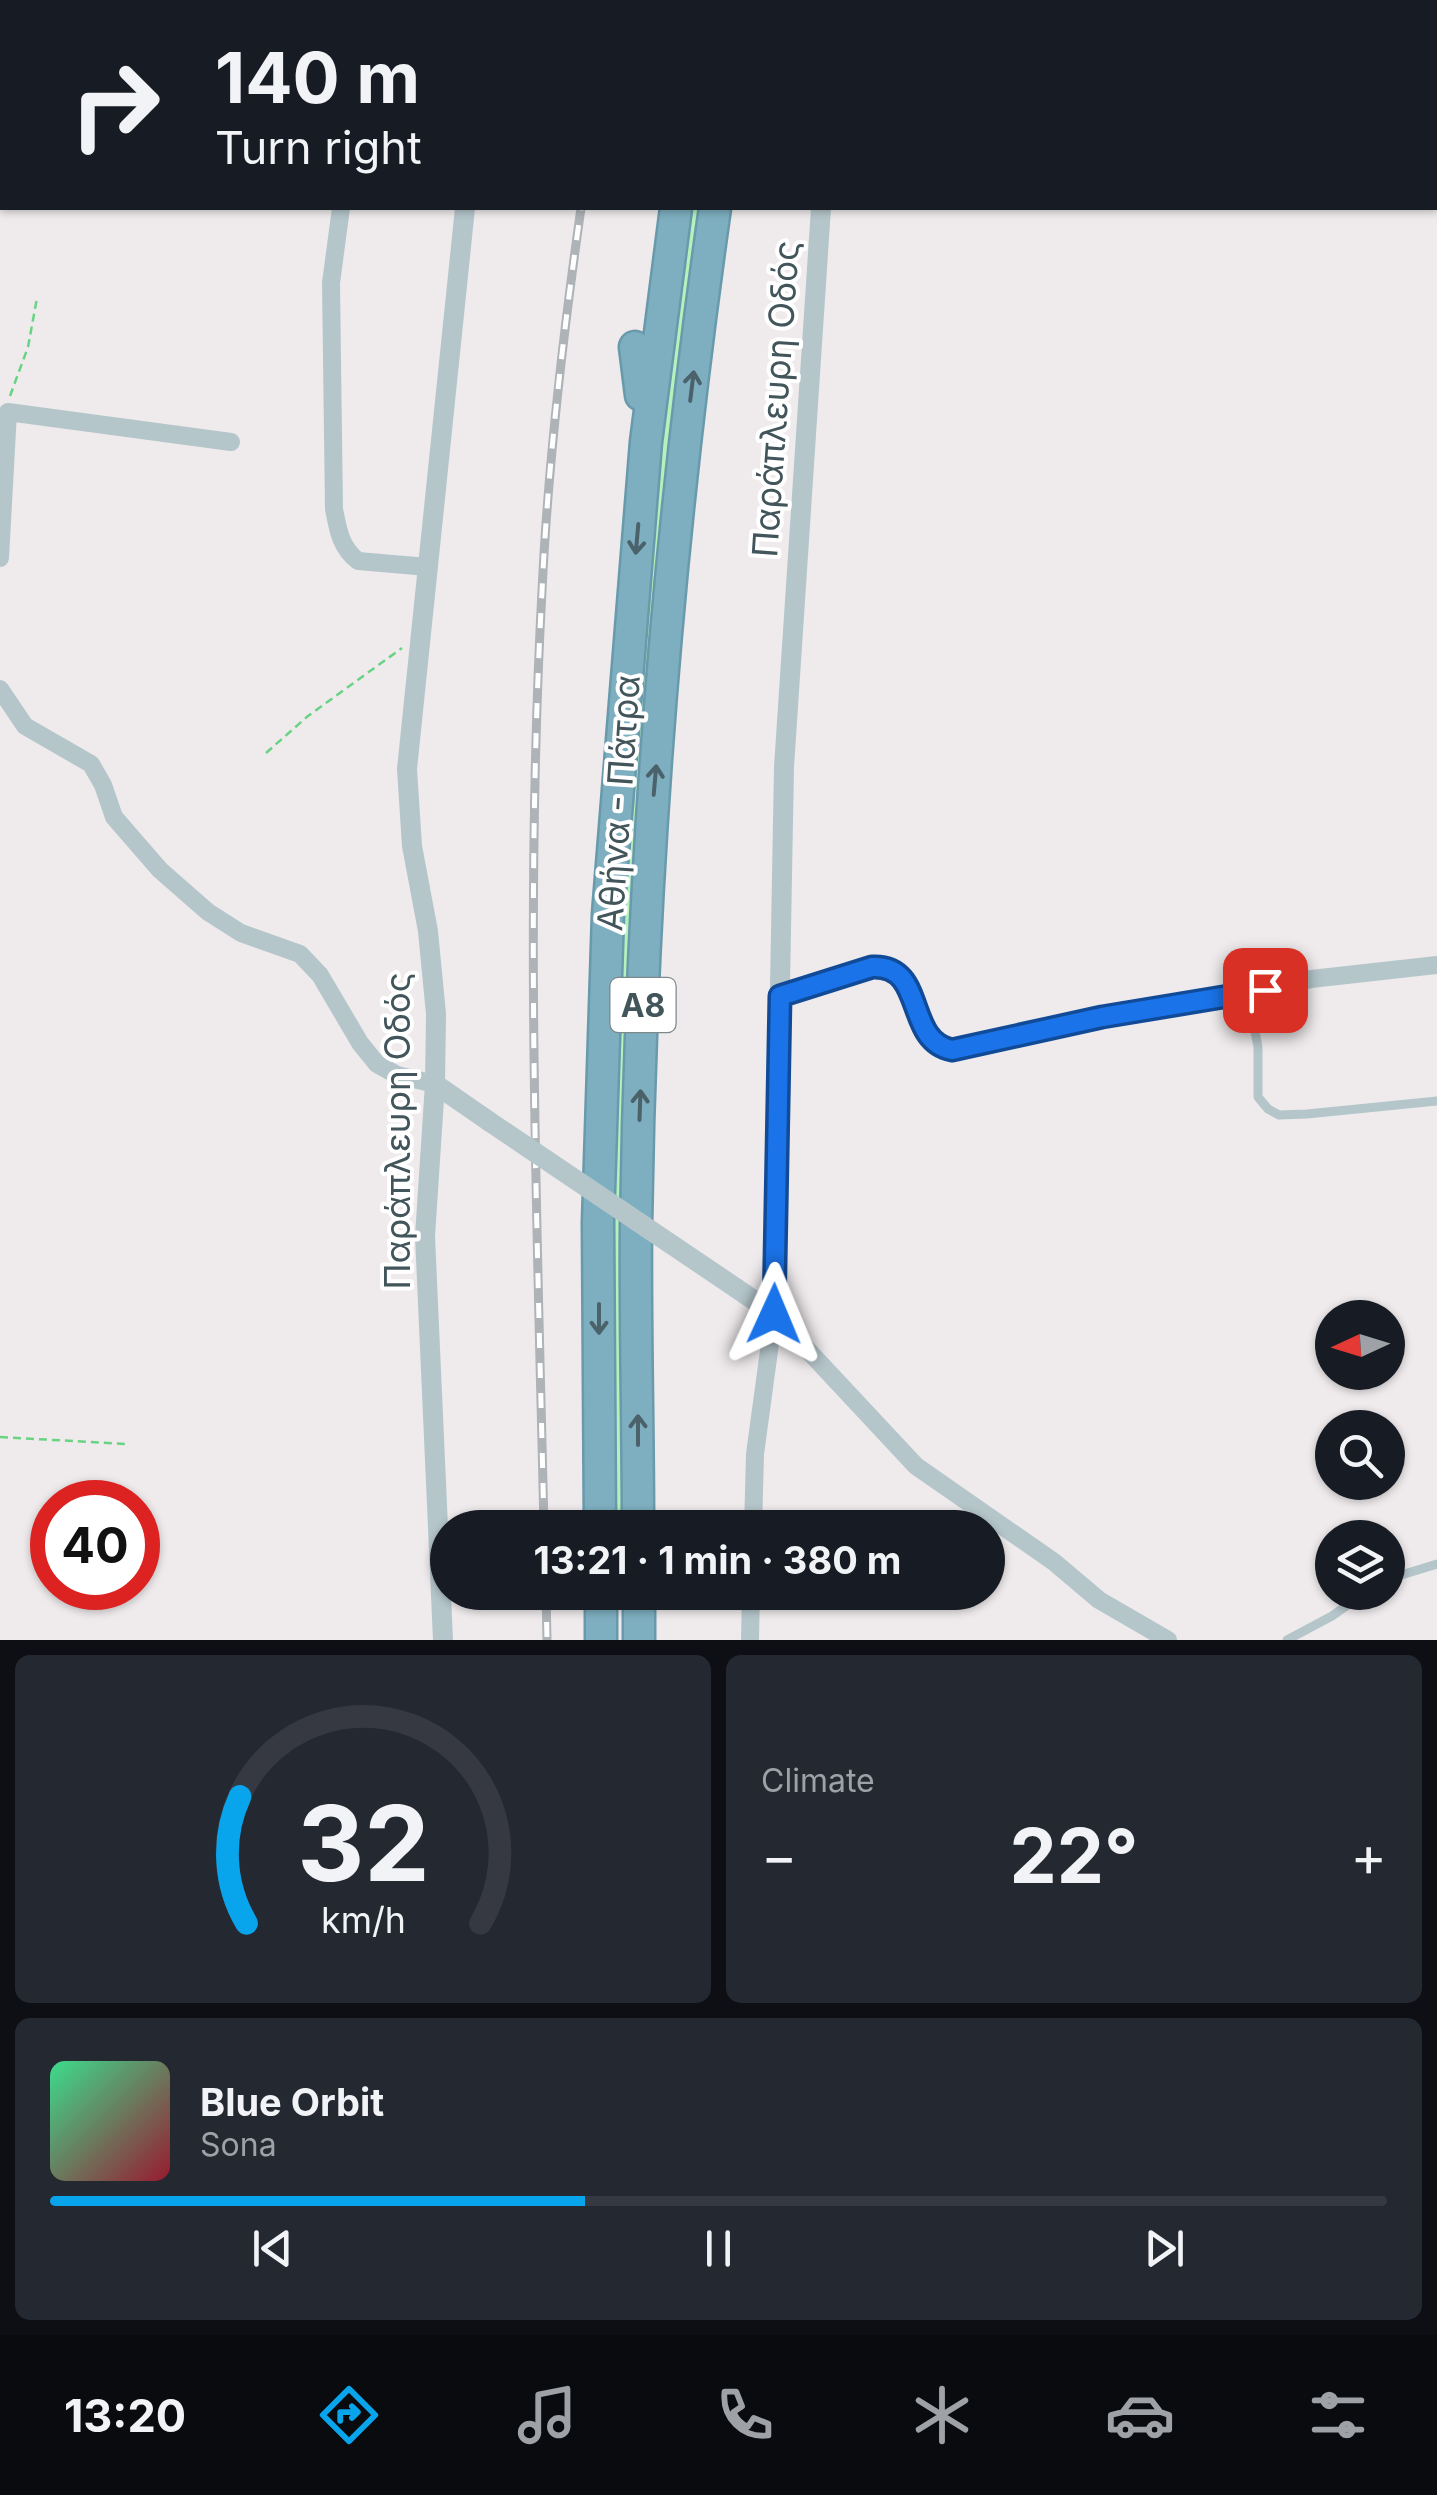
<!DOCTYPE html>
<meta charset="utf-8">
<style>
:root{--surface:#171b24;--page:#242831;--text:#f1f3f6;--muted:#9ea1a6;--line:#363941;--accent:#08a5ed}
body{margin:0;font-family:Inter,sans-serif;background:var(--page);color:var(--text);height:100vh;display:flex;flex-direction:column;font-size:38px;white-space:nowrap}
*{box-sizing:border-box;margin:0}
p{font-size:32px;color:var(--muted)}
.icon{flex:none;width:55px;height:55px;fill:none;stroke:currentColor;stroke-width:2;stroke-linecap:round;stroke-linejoin:round}
.map{position:relative;height:1640px;overflow:hidden}
.details{display:flex;flex-direction:column;gap:15px;padding:15px;background:#0d0f14;flex:1}
.details>*{flex:none}
.hud{position:absolute;left:0px;top:0px;width:1438px;height:210px;box-shadow:0 2px 8px #0004;background:#171b24;color:var(--text);overflow:hidden}
.needle{width:65px;rotate:266deg}
.tools{position:absolute;left:1315px;top:1300px;display:grid;gap:20px}
.tools a{display:grid;place-items:center;width:90px;height:90px;border-radius:50%;background:var(--surface);box-shadow:0 2px 8px #0004;font-size:50px}
.speed{position:absolute;left:30px;top:1480px;display:flex;gap:20px;font-size:50px;font-weight:700;text-align:center}
.speed>*{display:grid;place-content:center;width:130px;height:130px;border-radius:50%;background:var(--surface);box-shadow:0 2px 8px #0004;line-height:1}
.speed .limit{border:15px solid #d22;background:#fff;color:#111}
.pin{position:absolute;display:grid;place-items:center;width:85px;height:85px;color:#fff;margin:-42px;border-radius:20px;box-shadow:0 5px 15px #0006}
.me{position:absolute;width:110px;margin:-55px;rotate:1deg;stroke-linejoin:round;filter:drop-shadow(0 0 8px #0008)}
.turn{display:flex;align-items:center;gap:35px;height:210px;padding:0 50px;font-size:45px}
.turn .icon{width:130px;height:130px;stroke-width:2.5}
.turn b{display:block;font-size:70px;line-height:85px}
.big{font-size:75px;font-weight:700;line-height:1.1}
.details .tile{flex:1;display:flex;flex-direction:column;justify-content:center;gap:15px;min-width:0;padding:0 35px;border-radius:15px;background:var(--page)}
.details .dial{align-items:center;gap:0}
.dial svg{height:260px;overflow:visible;fill:none;stroke:var(--line);stroke-width:7;stroke-linecap:round;text-anchor:middle}
.dial text{fill:var(--text);stroke:none}
.song{display:flex;align-items:center;gap:30px}
.cover{width:120px;height:120px;border-radius:15px;background:linear-gradient(135deg,hsl(150 70% 55%),hsl(350 70% 35%))}
.played{height:10px;border-radius:5px;background:linear-gradient(90deg,var(--accent) 40%,var(--line) 40%)}
.keys{display:flex;justify-content:space-around;direction:ltr}
.heat{display:flex;justify-content:space-between;align-items:center;font-size:55px;direction:ltr}
.details .tiles{flex:1;display:grid;gap:15px;grid-template-columns:1fr 1fr}
.tile:last-child{grid-column:span 2}
.trip{position:absolute;left:430px;top:1510px;width:575px;height:100px;border-radius:50px;background:var(--surface);box-shadow:0 2px 8px #0004;font-weight:700;line-height:100px;text-align:center}
.menu{display:flex;height:160px;justify-content:space-around;align-items:center;background:#090b0e;color:var(--muted)}
.menu .icon{width:70px;height:70px}
.menu .current{color:var(--accent)}
.menu b{font-size:45px;color:var(--text)}
.map>svg:first-child{display:block}
.green{fill:#b4f2bc}
.lines{fill:none;stroke-linecap:round;stroke-linejoin:round}
.motorway-casing{stroke:#699aac;stroke-width:35}
.path{stroke:#69d384;stroke-width:2.5;stroke-dasharray:8 5;stroke-linecap:butt}
.service{stroke:#b5c6cb;stroke-width:9}
.minor{stroke:#b5c6cb;stroke-width:18}
.tertiary{stroke:#b5c6cb;stroke-width:20}
.motorway{stroke:#7eafc0;stroke-width:30}
.rail-casing{stroke:#adb3b7;stroke-width:9}
.rail{stroke:#fff;stroke-width:5;stroke-dasharray:15;stroke-linecap:butt}
.tertiary-bridge{stroke:#b5c6cb;stroke-width:20}
.oneway{stroke:#4b626a}
.route-casing{stroke:#114b97;stroke-width:25}
.route{stroke:#1a73e8;stroke-width:18}
.labels{text-anchor:middle;dominant-baseline:central;stroke-width:8;stroke-linejoin:round;paint-order:stroke}
.shield{fill:#fff;stroke:#7b888c;stroke-width:2.5}
.shield-label{font-size:32px;font-weight:bold;fill:#42555b}
.street-label{font-size:35px;fill:#42555b;stroke:#fff}
</style>
<div class="map">
<svg width="1437" height="1640" viewBox="0 0 1437 1640">
<rect width="100%" height="100%" fill="#efebec"/>
<path class="green" d="M691,208H700L670,445L631,916L624,1527L616,1528C615,1424 612,1321 614,1217C621,880 643,542 691,208Z"/>
<g class="lines">
<g class="motorway-casing">
<g id="motorway">
<polyline points="705,2 705,0"/>
<polyline points="744,2 744,0"/>
<polyline points="635,347 641,395"/>
<polyline points="600,1528 598,1222 608,914 646,442 676,208"/>
<path d="M638,1528C638,1427 635,1326 636,1225C641,885 667,544 715,208"/>
<polyline points="601,1592 601,1640"/>
<polyline points="639,1592 639,1640"/>
</g>
</g>
<g class="path">
<polyline points="1096,2 1099,0"/>
<polyline points="0,174 2,175"/>
<polyline points="10,396 28,347 37,298"/>
<polyline points="266,753 308,716 402,648"/>
<polyline points="0,1437 126,1444"/>
</g>
<g class="service">
<polyline points="1248,995 1258,1047 1258,1097 1268,1109 1279,1115 1307,1114 1437,1101"/>
<polyline points="1388,1579 1437,1564"/>
<polyline points="1287,1640 1332,1616 1366,1592"/>
</g>
<g class="minor">
<polyline points="95,0 104,2"/>
<path d="M341,208L331,283L334,509C338,529 340,547 358,561L428,567"/>
<polyline points="0,558 8,412 231,442"/>
<polyline points="0,689 25,726 91,764 103,785 114,817 160,870 208,912 241,933 300,954 320,975 360,1043 377,1064 397,1075 435,1084"/>
<path d="M780,996L872,967C927,964 904,1042 952,1050L1047,1028L1248,995L1311,979L1437,965"/>
<polyline points="774,1314 916,1466 1054,1562 1099,1600 1168,1640"/>
<polyline points="753,1528 755,1454 774,1314"/>
<polyline points="750,1640 751,1592"/>
</g>
<g class="tertiary">
<polyline points="511,2 512,0"/>
<polyline points="834,2 834,0"/>
<polyline points="435,1084 490,1122"/>
<polyline points="736,1288 774,1314"/>
<polyline points="774,1314 784,767 821,208"/>
<polyline points="443,1640 425,1236 435,1084 436,1014 428,931 412,846 407,769 465,208"/>
</g>
<use href="#motorway" class="motorway"/>
<g class="rail-casing">
<g id="rail">
<polyline points="625,2 626,0"/>
<path d="M544,1528C537,1215 525,903 542,591C548,462 563,335 581,208"/>
<polyline points="546,1592 547,1640"/>
</g>
</g>
<use href="#rail" class="rail"/>
<polyline class="tertiary-bridge" points="490,1122 736,1288"/>
</g>
<defs><path id="oneway-shaft" d="M-6 0H5M1.5-3L5.5 0L1.5 3" fill="none" stroke-width="1.6" stroke-linecap="round" stroke-linejoin="round" transform="scale(2.5)"/></defs>
<g class="oneway">
<use href="#oneway-shaft" transform="translate(692 386) rotate(-83)"/>
<use href="#oneway-shaft" transform="translate(637 539) rotate(95)"/>
<use href="#oneway-shaft" transform="translate(655 780) rotate(-85)"/>
<use href="#oneway-shaft" transform="translate(640 1105) rotate(-88)"/>
<use href="#oneway-shaft" transform="translate(599 1319) rotate(90)"/>
<use href="#oneway-shaft" transform="translate(638 1430) rotate(-90)"/>
</g>
<g class="lines">
<g class="route-casing">
<path id="route" d="M774,1314L780,996L872,967C927,964 904,1041 952,1050L1102,1017L1265,990"/>
</g>
<use href="#route" class="route"/>
</g>
<g class="labels">
<rect class="shield" x="610.5" y="978" width="65" height="54" rx="8"/>
<g class="shield-label">
<text x="643" y="1005">Α8</text>
</g>
<g class="street-label">
<text transform="translate(775 399) rotate(-86)">Παράπλευρη Οδός</text>
<text transform="translate(618 803) rotate(-86)">Αθήνα - Πάτρα</text>
<text transform="translate(397 1131) rotate(-90)">Παράπλευρη Οδός</text>
</g>
</g>
</svg>
<div class="tools">
<a><svg class="needle" viewBox="-14 -14 28 28"><path d="M0-13l5 13h-10z" fill="#e53935"/><path d="M0 13l5-13h-10z" fill="#9ea1a6"/></svg></a>
<a><svg class="icon" aria-label="search" viewBox="0 0 24 24"><circle cx="10" cy="10" r="6"/><path d="M15 15l6 6"/></svg></a>
<a><svg class="icon" aria-label="layers" viewBox="0 0 24 24"><path d="M12 4l9 5-9 5-9-5zM3 14l9 5 9-5"/></svg></a>
</div>
<div class="speed"><div class="limit">40</div></div>
<div class="pin" style="left:1265px;top:990px;background:#d93025"><svg class="icon" aria-label="arrive" viewBox="0 0 24 24"><path d="M6 21V4h12l-3 4 3 4H6"/></svg></div>
<svg class="me" style="left:774px;top:1314px" viewBox="-20 -20 40 40"><path d="M0-17L14 15 0 8-14 15z" fill="#1a73e8" stroke="#fff" stroke-width="4"/></svg>
<div class="trip">13:21 · 1 min · 380 m</div>
<div class="hud">
<div class="turn"><svg class="icon" aria-label="right" viewBox="0 0 24 24"><path d="M7 20v-9h11M14 6l5 5-5 5"/></svg><div><b>140 m</b>Turn right</div></div>
</div>
</div>
<section class="details">
<div class="tiles">
<div class="tile dial"><svg viewBox="0 0 100 80">
<path d="M14 69A42 42 0 1 1 86 69"/>
<path d="M14 69A42 42 0 0 1 12 30" stroke="#08a5ed"/>
<text x="50" y="56" font-size="32" font-weight="700">32</text>
<text x="50" y="72" font-size="11">km/h</text>
</svg></div>
<div class="tile"><p>Climate</p>
<div class="heat"><a>−</a><b class="big">22°</b><a>+</a></div>
</div>
<div class="tile">
<div class="song"><i class="cover"></i><div><b>Blue Orbit</b><p>Sona</p></div></div>
<div class="played"></div>
<div class="keys"><svg class="icon" aria-label="previous" viewBox="0 0 24 24"><path d="M18 5L8 12l10 7zM5 5v14"/></svg><svg class="icon" aria-label="pause" viewBox="0 0 24 24"><path d="M8 5v14M16 5v14"/></svg><svg class="icon" aria-label="next" viewBox="0 0 24 24"><path d="M6 5l10 7-10 7zM19 5v14"/></svg></div>
</div>
</div>
</section>
<nav class="menu">
<b>13:20</b>
<svg class="icon current" aria-label="directions" viewBox="0 0 24 24"><path d="M12 3l9 9-9 9-9-9zM9 14v-3h6M13 9l2 2-2 2"/></svg>
<svg class="icon" aria-label="music" viewBox="0 0 24 24"><path d="M9 18V5l10-2v13"/><circle cx="6" cy="18" r="3"/><circle cx="16" cy="16" r="3"/></svg>
<svg class="icon" aria-label="phone" viewBox="0 0 24 24"><path d="M5 4h4l2 5-3 2q2 4 5 5l2-3 5 2v4C11 20 4 13 5 4z"/></svg>
<svg class="icon" aria-label="climate" viewBox="0 0 24 24"><path d="M12 3v18M4 7l16 10M4 17L20 7"/></svg>
<svg class="icon" aria-label="car" viewBox="0 0 24 24"><path d="M5 17H2v-5l4-1 3-4h7l3 4 3 1v5h-3M9 17h6M6 11h13"/><circle cx="7" cy="17" r="2"/><circle cx="17" cy="17" r="2"/></svg>
<svg class="icon" aria-label="filters" viewBox="0 0 24 24"><path d="M4 7h16M4 17h16"/><circle cx="9" cy="7" r="2"/><circle cx="15" cy="17" r="2"/></svg>
</nav>
